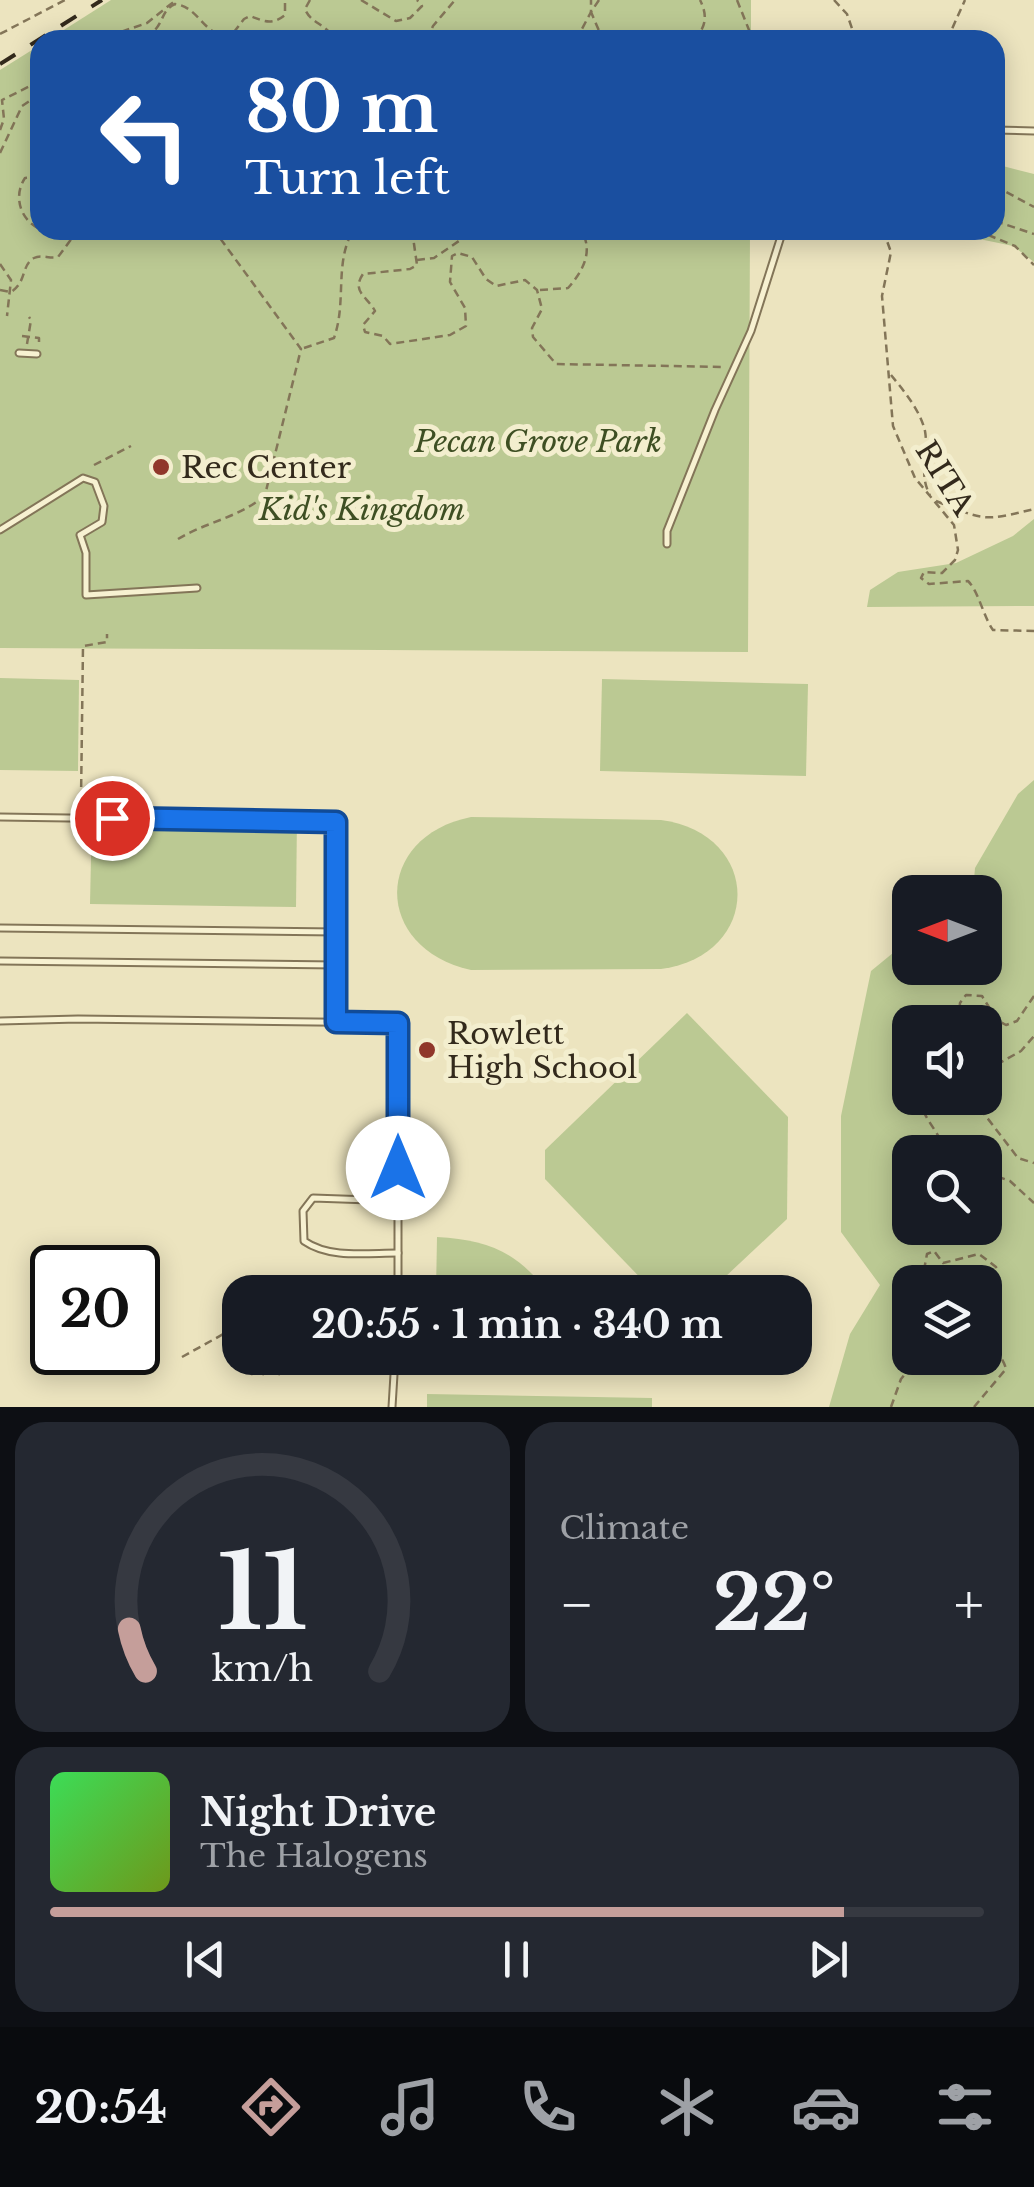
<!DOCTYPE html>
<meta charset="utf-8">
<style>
:root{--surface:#171b24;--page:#242831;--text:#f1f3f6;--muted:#9ea1a6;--line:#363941;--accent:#c59e9a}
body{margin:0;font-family:"Libre Baskerville",serif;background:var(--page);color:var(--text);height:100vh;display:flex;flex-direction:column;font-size:38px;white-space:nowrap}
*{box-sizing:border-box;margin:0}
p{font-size:32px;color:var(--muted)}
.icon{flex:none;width:55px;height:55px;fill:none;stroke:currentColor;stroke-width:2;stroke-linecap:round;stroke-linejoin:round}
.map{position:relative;height:1407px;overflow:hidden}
.details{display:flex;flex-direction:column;gap:15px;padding:15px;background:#0d0f14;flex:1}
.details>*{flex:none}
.top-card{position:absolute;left:30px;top:30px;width:975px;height:210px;border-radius:30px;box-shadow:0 5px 25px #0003;background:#1a4fa0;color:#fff;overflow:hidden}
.needle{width:65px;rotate:270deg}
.fabs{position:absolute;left:892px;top:875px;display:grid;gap:20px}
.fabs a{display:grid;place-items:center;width:110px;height:110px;border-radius:20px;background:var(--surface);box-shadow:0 5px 25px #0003;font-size:50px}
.speed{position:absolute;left:30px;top:1245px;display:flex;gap:20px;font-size:50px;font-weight:700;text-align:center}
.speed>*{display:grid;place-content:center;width:130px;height:130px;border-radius:50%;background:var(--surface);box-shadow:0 5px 25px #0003;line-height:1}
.speed .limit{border:5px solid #111;border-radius:15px;background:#fff;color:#111}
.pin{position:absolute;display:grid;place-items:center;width:85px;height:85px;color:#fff;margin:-42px;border:5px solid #fff;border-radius:50%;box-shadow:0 2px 10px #0007}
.me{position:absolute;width:110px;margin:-55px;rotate:0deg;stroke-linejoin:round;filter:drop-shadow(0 0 8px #0008)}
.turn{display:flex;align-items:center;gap:35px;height:210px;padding:0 50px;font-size:45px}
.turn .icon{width:130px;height:130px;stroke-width:2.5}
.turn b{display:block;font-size:70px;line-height:85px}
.big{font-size:75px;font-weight:700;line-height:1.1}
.details .tile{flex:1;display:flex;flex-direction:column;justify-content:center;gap:15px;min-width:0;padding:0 35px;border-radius:30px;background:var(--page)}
.details .dial{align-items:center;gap:0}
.dial svg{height:260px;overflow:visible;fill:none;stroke:var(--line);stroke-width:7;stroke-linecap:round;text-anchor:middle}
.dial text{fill:var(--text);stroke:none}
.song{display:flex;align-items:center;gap:30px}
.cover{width:120px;height:120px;border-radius:15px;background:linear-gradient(135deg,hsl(130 70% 55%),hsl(80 70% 35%))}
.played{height:10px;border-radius:5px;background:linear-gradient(90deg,var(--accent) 85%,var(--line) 85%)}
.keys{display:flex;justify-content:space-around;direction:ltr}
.heat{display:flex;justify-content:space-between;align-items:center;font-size:55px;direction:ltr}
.details .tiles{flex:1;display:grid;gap:15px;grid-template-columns:1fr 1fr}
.tile:last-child{grid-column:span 2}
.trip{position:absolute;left:222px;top:1275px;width:590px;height:100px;border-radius:30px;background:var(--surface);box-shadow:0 5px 25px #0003;font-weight:700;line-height:100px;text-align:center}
.dock{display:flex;height:160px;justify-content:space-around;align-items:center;background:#090b0e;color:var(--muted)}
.dock .icon{width:70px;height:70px}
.dock .current{color:var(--accent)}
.dock b{font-size:45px;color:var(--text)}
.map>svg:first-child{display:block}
.green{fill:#bbc993;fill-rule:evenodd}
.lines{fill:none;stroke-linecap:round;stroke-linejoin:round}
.service-casing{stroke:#837558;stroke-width:9}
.path{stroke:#837558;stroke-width:2.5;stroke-dasharray:8 5;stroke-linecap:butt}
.service{stroke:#f7f1d1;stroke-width:5}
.rail{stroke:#332a1c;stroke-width:4;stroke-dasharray:18 18;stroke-linecap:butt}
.route-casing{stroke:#114b97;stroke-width:25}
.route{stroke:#1a73e8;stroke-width:18}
.poi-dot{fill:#90372a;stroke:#f3eece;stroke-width:4}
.labels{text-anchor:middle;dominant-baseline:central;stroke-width:10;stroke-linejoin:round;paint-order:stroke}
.park-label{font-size:30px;font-style:italic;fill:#3e4f23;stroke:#f3eece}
.poi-label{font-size:30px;fill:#332a1c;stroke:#f3eece;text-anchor:start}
.street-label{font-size:30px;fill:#332a1c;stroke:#f3eece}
</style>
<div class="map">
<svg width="1034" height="1407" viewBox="0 0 1034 1407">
<rect width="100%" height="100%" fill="#ece4bf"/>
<g class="green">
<polygon points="111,0 751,0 751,40 48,40"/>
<polygon points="40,45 40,230 750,230 748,652 0,648 0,70"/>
<polygon points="995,164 1034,174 1034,262 1013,246 936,230 995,230"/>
<polygon points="1034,519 1034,606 867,607 870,590 898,572 956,563 1013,536"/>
<polygon points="0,678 79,680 78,771 0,770"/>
<polygon points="602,679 808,684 806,776 600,771"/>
<path d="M1034,780V1407H829L850,1334L880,1285L841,1232V1116L871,971L910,939V968H985V892H973L975,868L1018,794ZM910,1022H985V1098H910ZM910,1152H985V1228H910ZM910,1282H985V1358H910Z"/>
<polygon points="92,813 297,816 296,907 90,904"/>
<path d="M471,817L661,820C763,834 763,955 661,969L471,970C373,949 372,837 471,817Z"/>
<polygon points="687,1013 788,1117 787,1219 709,1292 654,1292 545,1179 545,1150"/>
<path d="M437,1237C487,1240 517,1251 547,1292H436Z"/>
<polygon points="435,1358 564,1358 564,1368 442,1366"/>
<polygon points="427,1394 652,1398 652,1407 427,1407"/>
</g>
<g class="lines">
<g class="service-casing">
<g id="service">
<polyline points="995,130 1034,131"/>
<polyline points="19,353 37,354"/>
<polyline points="0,530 83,478 95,482 104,506 102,522 80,535 86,553 86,595 197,588"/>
<polyline points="667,544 667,531 715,410 751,331 783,230"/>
<polyline points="0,817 336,822 336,1022"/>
<polyline points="0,928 336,932"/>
<polyline points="0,961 336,965"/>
<polyline points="0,1021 78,1019 398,1023 398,1292"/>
<path d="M398,1253C367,1253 330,1259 304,1241L303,1211L313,1198L398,1201"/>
<polyline points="392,1407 395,1358"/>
</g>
</g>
<g class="path">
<path d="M310,0L305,9C311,24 326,23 335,40"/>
<polyline points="361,0 396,21 410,18 422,6 417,0"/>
<polyline points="599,0 591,12 603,40"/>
<polyline points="737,0 753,40"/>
<polyline points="834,0 847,14 856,40"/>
<polyline points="0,34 65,0"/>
<polyline points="97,40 147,23 176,0"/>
<path d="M105,40C116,38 150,36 155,30C164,20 162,10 175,4C200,7 204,38 231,36L244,19L250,16C264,21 271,26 285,15V0"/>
<polyline points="427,40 433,26 455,0"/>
<polyline points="526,40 534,40"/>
<polyline points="576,40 591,12 591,0"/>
<path d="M694,40C706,27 708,16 700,0"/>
<polyline points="947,40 965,0"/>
<polyline points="0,130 4,119 2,100 40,81"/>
<polyline points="0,153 22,106 40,94"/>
<path d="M40,177L25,178C13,196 20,220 40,229"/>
<polyline points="995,186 1034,207"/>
<polyline points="995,221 1034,234"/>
<path d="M412,230L417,265L410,269L363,274C351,292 367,296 375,311L363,325L365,332L383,336L390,344L450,335L466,326L465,308L450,282L452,256L458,253L472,257L486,279L496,286L525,280L537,290L542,309L532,328L533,337L556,364L724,367"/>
<polyline points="542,230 546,234 558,230"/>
<path d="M883,230L891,252L882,296L893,426L915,478L954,525L958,550L955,560L942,573L924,572L921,578L929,584L968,581C979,592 983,616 993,630L1034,631"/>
<polyline points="976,230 1015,246 1034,265"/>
<polyline points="417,260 434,258 475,230"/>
<polyline points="0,264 11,280 7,316"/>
<path d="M0,290L11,292C27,282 21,265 34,258C41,254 49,259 58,257L78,230"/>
<path d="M540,290L568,288C583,271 594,251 581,230"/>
<polyline points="22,336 39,338 39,343"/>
<polyline points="27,344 31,320 29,317"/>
<path d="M304,348L334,338C347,301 334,264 353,230"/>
<path d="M891,375C904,391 920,410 925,431C929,454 918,474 930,495"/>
<polyline points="94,465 131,446"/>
<path d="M936,501C984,520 982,522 1034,509"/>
<path d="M178,539C206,522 241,517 265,495L301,349L214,230"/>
<polyline points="81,800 83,646 107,642 107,634"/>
<polyline points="974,1022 974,1018 959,1015 960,1003 966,995 982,996 997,1020 1006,1025 1017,1021 1034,996"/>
<polyline points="985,1071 1021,1051 1034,1036"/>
<path d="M921,1098C920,1117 941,1132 945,1152"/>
<polyline points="972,1098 1018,1158 1034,1163"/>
<polyline points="985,1172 1010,1181 1034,1203"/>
<polyline points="972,1228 986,1236 998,1229 985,1205"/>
<path d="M930,1282L924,1270L927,1254L934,1251L943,1263L979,1254L996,1267C1000,1293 986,1312 988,1332C990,1346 1003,1356 1006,1369L974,1407"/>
<polyline points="182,1357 236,1327 240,1333"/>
<polyline points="254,1358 264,1375"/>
<polyline points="270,1358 280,1375"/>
<polyline points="318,1358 319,1375"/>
<polyline points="251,1375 257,1363"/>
<polyline points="891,1407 901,1379 918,1358"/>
</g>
<use href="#service" class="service"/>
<polyline class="rail" points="0,64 102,0"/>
</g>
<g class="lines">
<g class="route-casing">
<polyline id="route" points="112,818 336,822 336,1022 398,1023 398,1168"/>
</g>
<use href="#route" class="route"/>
</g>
<g class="poi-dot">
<circle cx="161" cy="467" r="10"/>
<circle cx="427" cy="1050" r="10"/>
</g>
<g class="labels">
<g class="park-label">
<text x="538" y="441">Pecan Grove Park</text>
<text x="362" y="509">Kid's Kingdom</text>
</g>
<g class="poi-label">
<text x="181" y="467">Rec Center</text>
<text x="447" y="1033">Rowlett<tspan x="447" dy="34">High School</tspan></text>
</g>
<g class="street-label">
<text transform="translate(945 478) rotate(58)">RITA</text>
</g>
</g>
</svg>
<div class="fabs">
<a><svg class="needle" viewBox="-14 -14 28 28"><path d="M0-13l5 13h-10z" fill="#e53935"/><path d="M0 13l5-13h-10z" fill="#9ea1a6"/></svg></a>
<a><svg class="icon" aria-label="sound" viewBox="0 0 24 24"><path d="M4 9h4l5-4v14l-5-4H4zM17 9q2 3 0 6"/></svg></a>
<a><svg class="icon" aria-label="search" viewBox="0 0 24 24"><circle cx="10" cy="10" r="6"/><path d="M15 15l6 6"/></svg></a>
<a><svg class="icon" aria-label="layers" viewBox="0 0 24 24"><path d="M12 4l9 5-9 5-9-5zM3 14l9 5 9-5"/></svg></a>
</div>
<div class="speed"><div class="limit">20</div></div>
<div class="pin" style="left:112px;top:818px;background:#d93025"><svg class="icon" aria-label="arrive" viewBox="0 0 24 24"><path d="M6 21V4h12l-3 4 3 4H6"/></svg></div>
<svg class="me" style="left:398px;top:1168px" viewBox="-20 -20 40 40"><circle r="19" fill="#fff"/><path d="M0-13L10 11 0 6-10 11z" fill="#1a73e8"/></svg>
<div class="trip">20:55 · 1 min · 340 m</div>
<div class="top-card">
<div class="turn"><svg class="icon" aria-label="left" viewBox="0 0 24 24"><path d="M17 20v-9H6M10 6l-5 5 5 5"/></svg><div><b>80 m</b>Turn left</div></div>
</div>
</div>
<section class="details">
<div class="tiles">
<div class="tile dial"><svg viewBox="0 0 100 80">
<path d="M14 69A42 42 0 1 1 86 69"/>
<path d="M14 69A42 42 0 0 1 9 56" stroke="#c59e9a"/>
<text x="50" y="56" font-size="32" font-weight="700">11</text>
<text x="50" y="72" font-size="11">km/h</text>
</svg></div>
<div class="tile"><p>Climate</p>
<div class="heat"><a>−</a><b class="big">22°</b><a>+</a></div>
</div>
<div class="tile">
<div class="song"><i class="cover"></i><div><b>Night Drive</b><p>The Halogens</p></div></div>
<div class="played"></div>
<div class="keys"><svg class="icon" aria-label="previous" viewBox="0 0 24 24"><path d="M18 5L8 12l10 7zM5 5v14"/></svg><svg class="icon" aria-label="pause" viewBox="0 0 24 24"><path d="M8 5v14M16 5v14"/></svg><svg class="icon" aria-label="next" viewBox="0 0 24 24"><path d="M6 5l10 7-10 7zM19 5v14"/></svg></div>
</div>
</div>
</section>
<nav class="dock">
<b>20:54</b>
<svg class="icon current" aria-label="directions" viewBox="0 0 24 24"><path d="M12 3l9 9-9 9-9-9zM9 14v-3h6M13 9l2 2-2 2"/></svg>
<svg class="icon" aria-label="music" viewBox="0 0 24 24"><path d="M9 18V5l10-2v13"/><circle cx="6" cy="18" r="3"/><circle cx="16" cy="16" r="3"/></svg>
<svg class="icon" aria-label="phone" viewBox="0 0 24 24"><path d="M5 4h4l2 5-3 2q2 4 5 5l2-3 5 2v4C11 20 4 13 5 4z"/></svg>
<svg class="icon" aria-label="climate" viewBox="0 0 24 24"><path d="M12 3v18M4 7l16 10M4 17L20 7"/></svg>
<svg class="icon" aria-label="car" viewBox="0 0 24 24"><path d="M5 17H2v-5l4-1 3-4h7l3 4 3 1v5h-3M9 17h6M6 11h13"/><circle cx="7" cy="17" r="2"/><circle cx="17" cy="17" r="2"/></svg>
<svg class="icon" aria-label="filters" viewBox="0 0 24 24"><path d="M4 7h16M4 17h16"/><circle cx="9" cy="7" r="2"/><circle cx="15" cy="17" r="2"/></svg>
</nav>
